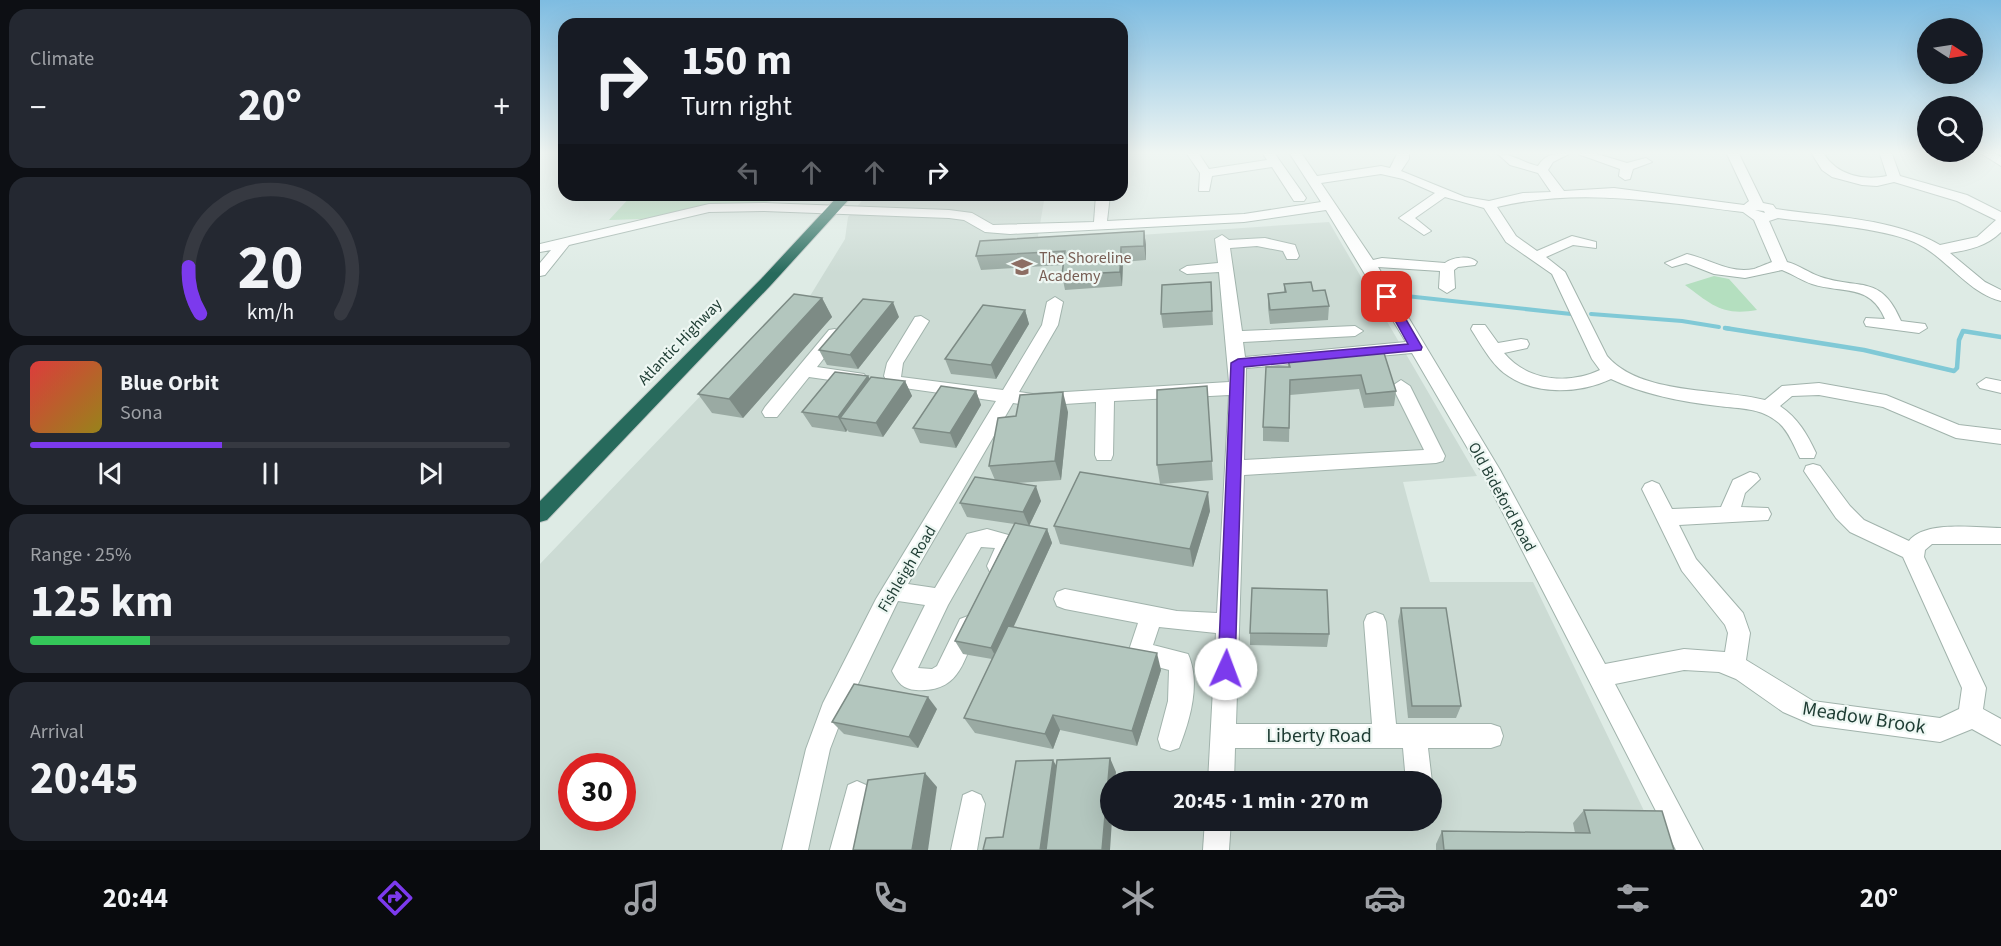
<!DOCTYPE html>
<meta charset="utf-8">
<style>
:root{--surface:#171b24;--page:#242831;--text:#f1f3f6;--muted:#9ea1a6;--line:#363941;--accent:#7c3aed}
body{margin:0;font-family:"Source Sans 3",sans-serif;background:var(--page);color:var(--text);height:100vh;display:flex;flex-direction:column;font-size:22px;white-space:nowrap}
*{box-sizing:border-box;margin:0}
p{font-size:20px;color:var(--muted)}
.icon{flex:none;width:33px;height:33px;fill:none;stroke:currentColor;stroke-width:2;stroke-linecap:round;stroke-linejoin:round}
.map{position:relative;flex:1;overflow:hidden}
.drawer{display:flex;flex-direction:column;gap:9px;padding:9px;background:#0d0f14;width:540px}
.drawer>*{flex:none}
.banner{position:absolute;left:18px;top:18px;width:570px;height:183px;border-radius:18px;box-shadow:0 6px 24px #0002;background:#171b24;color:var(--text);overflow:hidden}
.needle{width:39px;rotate:102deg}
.controls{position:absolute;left:1377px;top:18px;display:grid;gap:12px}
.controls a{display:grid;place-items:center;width:66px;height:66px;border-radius:50%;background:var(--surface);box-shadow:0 6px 24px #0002;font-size:30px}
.speed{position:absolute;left:18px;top:753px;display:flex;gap:12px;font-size:30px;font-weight:700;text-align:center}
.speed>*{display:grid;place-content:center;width:78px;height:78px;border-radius:50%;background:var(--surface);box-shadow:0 6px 24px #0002;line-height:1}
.speed .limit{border:9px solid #d22;background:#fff;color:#111}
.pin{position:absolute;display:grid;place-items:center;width:51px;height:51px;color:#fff;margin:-26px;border-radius:12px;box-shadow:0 3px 9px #0006}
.me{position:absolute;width:66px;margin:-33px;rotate:2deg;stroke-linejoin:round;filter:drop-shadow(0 0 4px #0008)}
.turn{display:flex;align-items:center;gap:21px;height:126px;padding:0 24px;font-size:27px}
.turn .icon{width:78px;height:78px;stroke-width:2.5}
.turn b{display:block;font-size:42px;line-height:51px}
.lanes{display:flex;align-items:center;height:57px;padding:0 24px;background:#0003;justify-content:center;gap:30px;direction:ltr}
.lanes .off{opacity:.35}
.big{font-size:45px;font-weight:700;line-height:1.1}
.drawer .tile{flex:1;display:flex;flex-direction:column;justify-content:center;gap:9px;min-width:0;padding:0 21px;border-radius:18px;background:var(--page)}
.drawer .dial{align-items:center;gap:0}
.dial svg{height:156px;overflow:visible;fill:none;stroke:var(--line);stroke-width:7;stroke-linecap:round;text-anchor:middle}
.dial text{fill:var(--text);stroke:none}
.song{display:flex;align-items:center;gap:18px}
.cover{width:72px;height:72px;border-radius:9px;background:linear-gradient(135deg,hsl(0 70% 55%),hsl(50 70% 35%))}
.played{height:6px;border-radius:3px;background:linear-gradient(90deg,var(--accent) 40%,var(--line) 40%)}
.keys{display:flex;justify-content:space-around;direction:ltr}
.heat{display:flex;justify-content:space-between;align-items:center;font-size:33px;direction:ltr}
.charge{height:9px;border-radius:4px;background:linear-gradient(90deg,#34c759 25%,var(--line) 0)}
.trip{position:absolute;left:560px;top:771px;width:342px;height:60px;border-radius:30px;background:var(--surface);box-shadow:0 6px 24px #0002;font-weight:700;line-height:60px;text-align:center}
.tab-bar{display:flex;height:96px;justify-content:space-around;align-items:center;background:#090b0e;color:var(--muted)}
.tab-bar .icon{width:42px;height:42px}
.tab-bar .on{color:var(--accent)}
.tab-bar b{font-size:27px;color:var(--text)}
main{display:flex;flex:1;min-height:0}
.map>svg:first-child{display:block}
.built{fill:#ccdbd4;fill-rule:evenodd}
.green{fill:#b4dfbf}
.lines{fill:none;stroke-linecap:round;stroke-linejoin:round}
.stream-far1{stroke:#80c9d6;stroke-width:4}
.stream{stroke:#80c9d6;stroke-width:4.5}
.minor-casing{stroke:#a1b3ac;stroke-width:2}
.highway-casing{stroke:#c0c8c6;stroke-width:2}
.minor{fill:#fff;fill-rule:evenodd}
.highway{fill:#276a5c;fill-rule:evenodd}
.wall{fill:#9aaaa3}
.shaded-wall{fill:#7d8b85}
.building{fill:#b3c6be;stroke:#7d8b85;stroke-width:1.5}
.route{fill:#7c3aed;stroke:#51269a;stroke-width:1.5}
.labels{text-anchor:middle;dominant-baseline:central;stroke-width:4.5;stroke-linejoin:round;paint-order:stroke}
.education-label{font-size:16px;fill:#785e54;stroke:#eef7f3;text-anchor:start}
.street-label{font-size:16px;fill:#1e3c33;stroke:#eef7f3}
.near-street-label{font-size:20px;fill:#1e3c33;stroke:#eef7f3}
</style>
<main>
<section class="drawer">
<div class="tile"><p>Climate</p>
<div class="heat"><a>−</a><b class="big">20°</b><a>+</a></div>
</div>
<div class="tile dial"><svg viewBox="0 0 100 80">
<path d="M14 69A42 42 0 1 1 86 69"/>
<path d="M14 69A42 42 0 0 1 8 45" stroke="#7c3aed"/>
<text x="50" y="56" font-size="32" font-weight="700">20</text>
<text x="50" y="72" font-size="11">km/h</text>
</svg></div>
<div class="tile">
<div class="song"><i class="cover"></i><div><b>Blue Orbit</b><p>Sona</p></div></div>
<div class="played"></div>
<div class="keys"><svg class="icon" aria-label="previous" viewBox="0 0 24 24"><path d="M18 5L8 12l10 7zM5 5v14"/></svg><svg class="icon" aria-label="pause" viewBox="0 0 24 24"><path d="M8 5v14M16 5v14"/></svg><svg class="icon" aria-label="next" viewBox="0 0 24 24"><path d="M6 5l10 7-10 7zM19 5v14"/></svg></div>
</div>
<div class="tile"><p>Range · 25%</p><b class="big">125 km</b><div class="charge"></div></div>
<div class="tile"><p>Arrival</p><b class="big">20:45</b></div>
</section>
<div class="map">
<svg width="1461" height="850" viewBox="0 0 1461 850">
<rect width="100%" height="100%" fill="#deebe5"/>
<path class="built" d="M327,195H505L497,242L789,222L937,476L863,482L890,582H993L1123,850H0V564L254,298L270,296L305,239L308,217ZM32,766H82V818H32ZM570,782H891V820H570Z"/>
<g class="green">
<polygon points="92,195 241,195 238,200 133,218 69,220"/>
<path d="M1174,276L1189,279L1217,310C1182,316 1172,305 1145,285Z"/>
</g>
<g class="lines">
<g class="stream-far1">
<polyline points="866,296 1031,314"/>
<polyline points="1051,314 1142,321 1179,327"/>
<polyline points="1185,328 1191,329"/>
</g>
<polyline class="stream" points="1185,328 1324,350 1414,371 1417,368 1419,340 1423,331 1461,337"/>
<g class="minor-casing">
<g id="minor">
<polygon points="647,154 659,154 669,169 727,160 723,154 735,154 766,198 764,201 754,201 732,167 672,176 669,191 659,191 660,173"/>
<path d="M750,154H762L777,176L841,166L850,168L857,154H869V159L861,171L925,197L949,201L983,193L1011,192L998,173L970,165L958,154C973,154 984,163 998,166C1006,153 1015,154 1029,154L1013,162L1008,170L1024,191L1074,188L1204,205L1209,201L1187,154H1199L1223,203L1233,205L1236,209C1289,217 1354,218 1400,245L1437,237L1456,220L1417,201L1354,182L1337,186L1322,185L1292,177L1282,170L1272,154H1284C1297,175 1323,181 1347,176L1340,154H1352L1360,176L1427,195L1461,212V232C1447,246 1429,250 1410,253L1445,282L1461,290V301C1426,292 1406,256 1374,242C1343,228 1274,223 1238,218L1229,221L1247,262C1259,265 1269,273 1281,277C1320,290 1341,274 1361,321L1385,324L1387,328L1379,333L1326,326L1324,322L1326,318L1345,319C1330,283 1303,294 1272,284C1262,281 1253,274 1242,270L1205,278L1174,274L1146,263L1132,267L1125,263L1147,254C1170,259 1189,274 1214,269C1220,267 1226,264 1232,262L1214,220L1203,212C1120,202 1040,187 957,207L976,236L997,251L1032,236L1056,242V248L1033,245L1006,257L1025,272L1067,356C1100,395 1178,388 1225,400L1242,386L1279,383L1346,395L1419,425L1461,430V444L1416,438L1343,407L1279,395L1252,396L1240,406C1258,418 1267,434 1276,453L1274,458H1260C1254,446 1249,432 1239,423C1220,407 1201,409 1178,406C1143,402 1102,394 1071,379C1039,394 994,396 964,373C951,363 940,343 931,329L933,325H945L958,343L981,339L987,340L989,344L987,348L964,353C987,381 1028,385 1060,370L1052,359L1012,274L966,242L944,208L905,197L875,218L891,231L884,235L859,218L895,193L863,179L841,174L781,183L833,260L842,258L905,263C913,257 930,255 937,262L935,265L918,267L914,270L915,288L907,293L899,288L900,271L838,267L960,470L1065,664L1144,649L1185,652L1188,633L1185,625L1142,571L1102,489L1105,484L1112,481L1119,484L1132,509L1181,507L1193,480L1210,472L1217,474L1220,479L1205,493L1201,507L1228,508L1231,514L1228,520L1139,525L1156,559L1203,613L1210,633L1206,660L1273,701L1400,718L1419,709L1422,688L1363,557L1310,532L1296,518L1264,471L1266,466L1273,464L1280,466L1310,506L1324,520L1369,541C1385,520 1436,528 1461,528V544H1392L1385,550L1384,557L1446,688L1443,709L1461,719V745L1432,729L1400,742L1273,725L1243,712L1196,679L1179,672L1144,670L1075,684L1163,850H1136L945,478L872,353L706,368L704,460L884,450L852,386L861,380L870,386L905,456L903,461L896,463L704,475L696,724H832L824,622L827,615L835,612L843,615L846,622L856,724H951L960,727L963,736L960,745L951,748H888L892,782L891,784V782H866L863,748H695L694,782H668L676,633L619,627L613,645L648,654C661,683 650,720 639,748L630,751L621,748L618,739L628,701L629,670L591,660L588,653L598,623L525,609L517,606L514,599L517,592L525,589L637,611L677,613L689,395L574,401L573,455L571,460H557L555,455L556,402L493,406L473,403L368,584L395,588L427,534L447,529L472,536C479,549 470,560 464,572L457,575L450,572L447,566L455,548L441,547L408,605L378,668L392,669L397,666L420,619L428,616L436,619L439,626C423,660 421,693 376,690C363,689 358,683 352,671L385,605L358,601L303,715L290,749L268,850H242L266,749L283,703L336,599L456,401L350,386L344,376L347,363L375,317L381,316L389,321L363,363L361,377L463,390L502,325L507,302L515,297L523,302L518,325L479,392L493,394L689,382L679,272L647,274L640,270L647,266L678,263L675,239L682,235L689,240L725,238L755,245L759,256L757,259H747L743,251L717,246L690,248L702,331L815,326L823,331L815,336L703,342L705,357L866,342L786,210L704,222L470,234L445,232L424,220L409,218L224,211L169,212L29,245L5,275L0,276V263L11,250L0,252V244L169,204L224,203L409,210L432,213L453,225L554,222L556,195H570L567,221L704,214L781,202ZM1215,210L1224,211L1225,213Z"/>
<polygon points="1038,154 1057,154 1087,163 1106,158 1112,162 1093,169 1090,179 1085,180 1079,176 1080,169"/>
<polygon points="1442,154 1456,154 1461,157 1461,166"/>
<polygon points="295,329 303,334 277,367 324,374 327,378 324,382 318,384 269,377 237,417 225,417 222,412 225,407 289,330"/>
<polygon points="1446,378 1461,381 1461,393 1440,388 1437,384"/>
<polygon points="317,781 326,785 330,794 316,850 290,850 308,785"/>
<polygon points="432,791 441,795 445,804 437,850 411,850 423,795"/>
<polygon points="665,820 691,820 689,850 663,850"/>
</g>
</g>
<g class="highway-casing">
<polygon id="highway" points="299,195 313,195 231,285 7,520 0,522 0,501 221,279"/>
</g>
<use href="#minor" class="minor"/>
<use href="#highway" class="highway"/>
</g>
<g class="wall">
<polygon points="604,231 606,245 606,260 583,262 582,286 525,290 522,275 523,265 441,270 436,256"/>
<polygon points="671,282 673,325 623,328 621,314"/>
<polygon points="744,284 773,291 789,306 788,320 730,324 728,308 728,294 744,293"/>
<polygon points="282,298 292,317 203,418 172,413 158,394"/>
<polygon points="485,310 489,324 456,379 411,374 405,359"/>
<polygon points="359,317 318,369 287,365 279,350"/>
<polygon points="844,353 856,391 854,406 824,408 819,389 750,395 749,442 723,441 723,427 748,367 748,360"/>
<polygon points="328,376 330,379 365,381 372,396 343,437 309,432 307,430 306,432 272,427 262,412"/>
<polygon points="667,386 673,480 620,484 617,465"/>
<polygon points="436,391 441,405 416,448 380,443 373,428"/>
<polygon points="528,412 521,480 477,483 501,501 489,526 507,529 512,543 473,627 621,670 597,746 520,730 513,749 435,733 424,718 452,659 423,654 415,641 474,524 427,517 420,503 455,480 449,466 476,416"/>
<polygon points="670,511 653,567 520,544 514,526"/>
<polygon points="861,608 921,706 916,718 868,718 858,621"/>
<polygon points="710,633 789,634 787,647 710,645"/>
<polygon points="397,709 378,748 304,734 292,722"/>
<polygon points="1044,810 1134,850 896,850 896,844 902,831 1035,833 1033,823"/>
</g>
<g class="shaded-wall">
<polygon points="604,231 606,245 606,260 604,246"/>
<polygon points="581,247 583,262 582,286 580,272"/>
<polygon points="282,298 292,317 203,418 189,399"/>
<polygon points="353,302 359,317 318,369 310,355"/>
<polygon points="485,310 489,324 456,379 451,365"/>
<polygon points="328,376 336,391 300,418 307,430 306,432 298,417"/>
<polygon points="365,381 372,396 343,437 336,423"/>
<polygon points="436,391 441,405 416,448 410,433"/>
<polygon points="523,392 528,412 521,480 515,461"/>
<polygon points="496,486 501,501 489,526 483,512"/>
<polygon points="668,492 670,511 653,567 650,549"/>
<polygon points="507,529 512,543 458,661 451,648"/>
<polygon points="617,653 621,670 597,746 592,731"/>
<polygon points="388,697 397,709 378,748 369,737"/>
<polygon points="513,715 520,730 513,749 505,734"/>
<polygon points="570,758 576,772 575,782 570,782 570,820 572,820 570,850 562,850"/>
<polygon points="513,760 521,774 510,850 500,850"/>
<polygon points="385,773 397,787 388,850 372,850"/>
</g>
<g class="building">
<polygon points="604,231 604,246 581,247 580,272 522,275 525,251 436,256 440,241"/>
<polygon points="671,282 672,311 621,314 622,285"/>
<polygon points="771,282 773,291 785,290 789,306 730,310 728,294 746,292 744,284"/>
<polygon points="254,294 282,298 189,399 158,394"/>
<polygon points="323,299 353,302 310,355 279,350"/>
<polygon points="443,305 485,310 451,365 405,359"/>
<polygon points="844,353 856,391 826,394 821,375 750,380 749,428 723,427 726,367 750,367 748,360"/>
<polygon points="295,372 328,376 298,417 262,412"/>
<polygon points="331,377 365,381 336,423 300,418"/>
<polygon points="401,386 436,391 410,433 373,428"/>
<polygon points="667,386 672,461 617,465 617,390"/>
<polygon points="523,392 515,461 449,466 458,418 476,416 480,395"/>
<polygon points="540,472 668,492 650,549 514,526"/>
<polygon points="435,477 496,486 483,512 420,503"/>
<polygon points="475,523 507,529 451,648 415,641"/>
<polygon points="712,588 787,590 789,634 710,633"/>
<polygon points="861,608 906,608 921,706 872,706"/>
<polygon points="468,626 617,653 592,731 513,715 505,734 424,718"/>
<polygon points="314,684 388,697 369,737 292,722"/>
<polygon points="570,758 562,850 506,850 517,760"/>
<polygon points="513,760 500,850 443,850 446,838 463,837 476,761"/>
<polygon points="385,773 372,850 313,850 328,780"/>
<polygon points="1044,810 1122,811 1134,850 904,850 902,831 1050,833"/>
</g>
<linearGradient id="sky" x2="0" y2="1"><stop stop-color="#7ebce1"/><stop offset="0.56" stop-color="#f0f6f3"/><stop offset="1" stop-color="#f0f6f3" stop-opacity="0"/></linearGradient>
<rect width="1461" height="273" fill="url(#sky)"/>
<polygon class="route" points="847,293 853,297 882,347 881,350 704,367 695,669 693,675 686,677 680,675 678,669 691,363 698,359 868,344 842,297"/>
<defs>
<g id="school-bare" transform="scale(1.62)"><path d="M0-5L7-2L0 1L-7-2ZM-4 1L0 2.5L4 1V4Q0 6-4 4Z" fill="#8d6e63" stroke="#eef7f3" stroke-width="2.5" paint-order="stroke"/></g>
</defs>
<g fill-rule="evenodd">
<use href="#school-bare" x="482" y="267"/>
</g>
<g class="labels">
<g class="education-label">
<text x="499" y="258">The Shoreline<tspan x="499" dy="18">Academy</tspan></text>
</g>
<g class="street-label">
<text transform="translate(140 342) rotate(-46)">Atlantic Highway</text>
<text transform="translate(962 497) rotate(61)">Old Bideford Road</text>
<text transform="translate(367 569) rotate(-59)">Fishleigh Road</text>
</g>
<g class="near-street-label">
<text transform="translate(1324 718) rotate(9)">Meadow Brook</text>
<text x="779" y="736">Liberty Road</text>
</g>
</g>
</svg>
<div class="controls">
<a><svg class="needle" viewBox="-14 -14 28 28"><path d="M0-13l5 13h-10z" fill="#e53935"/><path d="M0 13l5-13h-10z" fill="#9ea1a6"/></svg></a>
<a><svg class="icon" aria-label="search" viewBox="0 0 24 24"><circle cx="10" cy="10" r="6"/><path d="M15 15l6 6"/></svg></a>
</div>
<div class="speed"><div class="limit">30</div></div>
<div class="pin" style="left:847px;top:297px;background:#d93025"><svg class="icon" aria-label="arrive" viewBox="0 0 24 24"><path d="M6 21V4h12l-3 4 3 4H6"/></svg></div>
<svg class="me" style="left:686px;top:669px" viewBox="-20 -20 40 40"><circle r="19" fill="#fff"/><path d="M0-13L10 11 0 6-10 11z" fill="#7c3aed"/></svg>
<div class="trip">20:45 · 1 min · 270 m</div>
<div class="banner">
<div class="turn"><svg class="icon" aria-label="right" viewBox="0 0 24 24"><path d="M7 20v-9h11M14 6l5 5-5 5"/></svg><div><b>150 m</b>Turn right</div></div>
<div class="lanes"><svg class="icon off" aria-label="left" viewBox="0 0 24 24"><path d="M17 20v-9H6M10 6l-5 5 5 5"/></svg><svg class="icon off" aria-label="ahead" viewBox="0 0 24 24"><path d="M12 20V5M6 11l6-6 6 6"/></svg><svg class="icon off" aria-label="ahead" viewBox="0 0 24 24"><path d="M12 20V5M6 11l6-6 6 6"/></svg><svg class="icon" aria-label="right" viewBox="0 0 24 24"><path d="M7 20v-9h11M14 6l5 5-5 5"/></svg></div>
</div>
</div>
</main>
<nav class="tab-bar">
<b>20:44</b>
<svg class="icon on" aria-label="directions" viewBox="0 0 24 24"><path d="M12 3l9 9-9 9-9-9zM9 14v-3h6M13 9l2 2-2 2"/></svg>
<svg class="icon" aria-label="music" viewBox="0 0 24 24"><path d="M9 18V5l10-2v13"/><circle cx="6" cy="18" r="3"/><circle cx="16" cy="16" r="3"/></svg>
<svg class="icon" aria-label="phone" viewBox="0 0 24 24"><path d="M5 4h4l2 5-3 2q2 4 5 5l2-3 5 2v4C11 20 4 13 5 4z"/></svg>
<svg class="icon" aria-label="climate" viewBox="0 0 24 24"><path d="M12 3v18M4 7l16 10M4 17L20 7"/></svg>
<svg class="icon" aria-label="car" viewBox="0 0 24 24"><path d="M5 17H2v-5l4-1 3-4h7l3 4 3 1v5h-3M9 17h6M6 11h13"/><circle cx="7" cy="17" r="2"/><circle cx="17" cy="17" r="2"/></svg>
<svg class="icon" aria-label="filters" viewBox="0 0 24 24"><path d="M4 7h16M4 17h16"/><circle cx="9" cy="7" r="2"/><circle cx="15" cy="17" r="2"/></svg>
<b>20°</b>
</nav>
